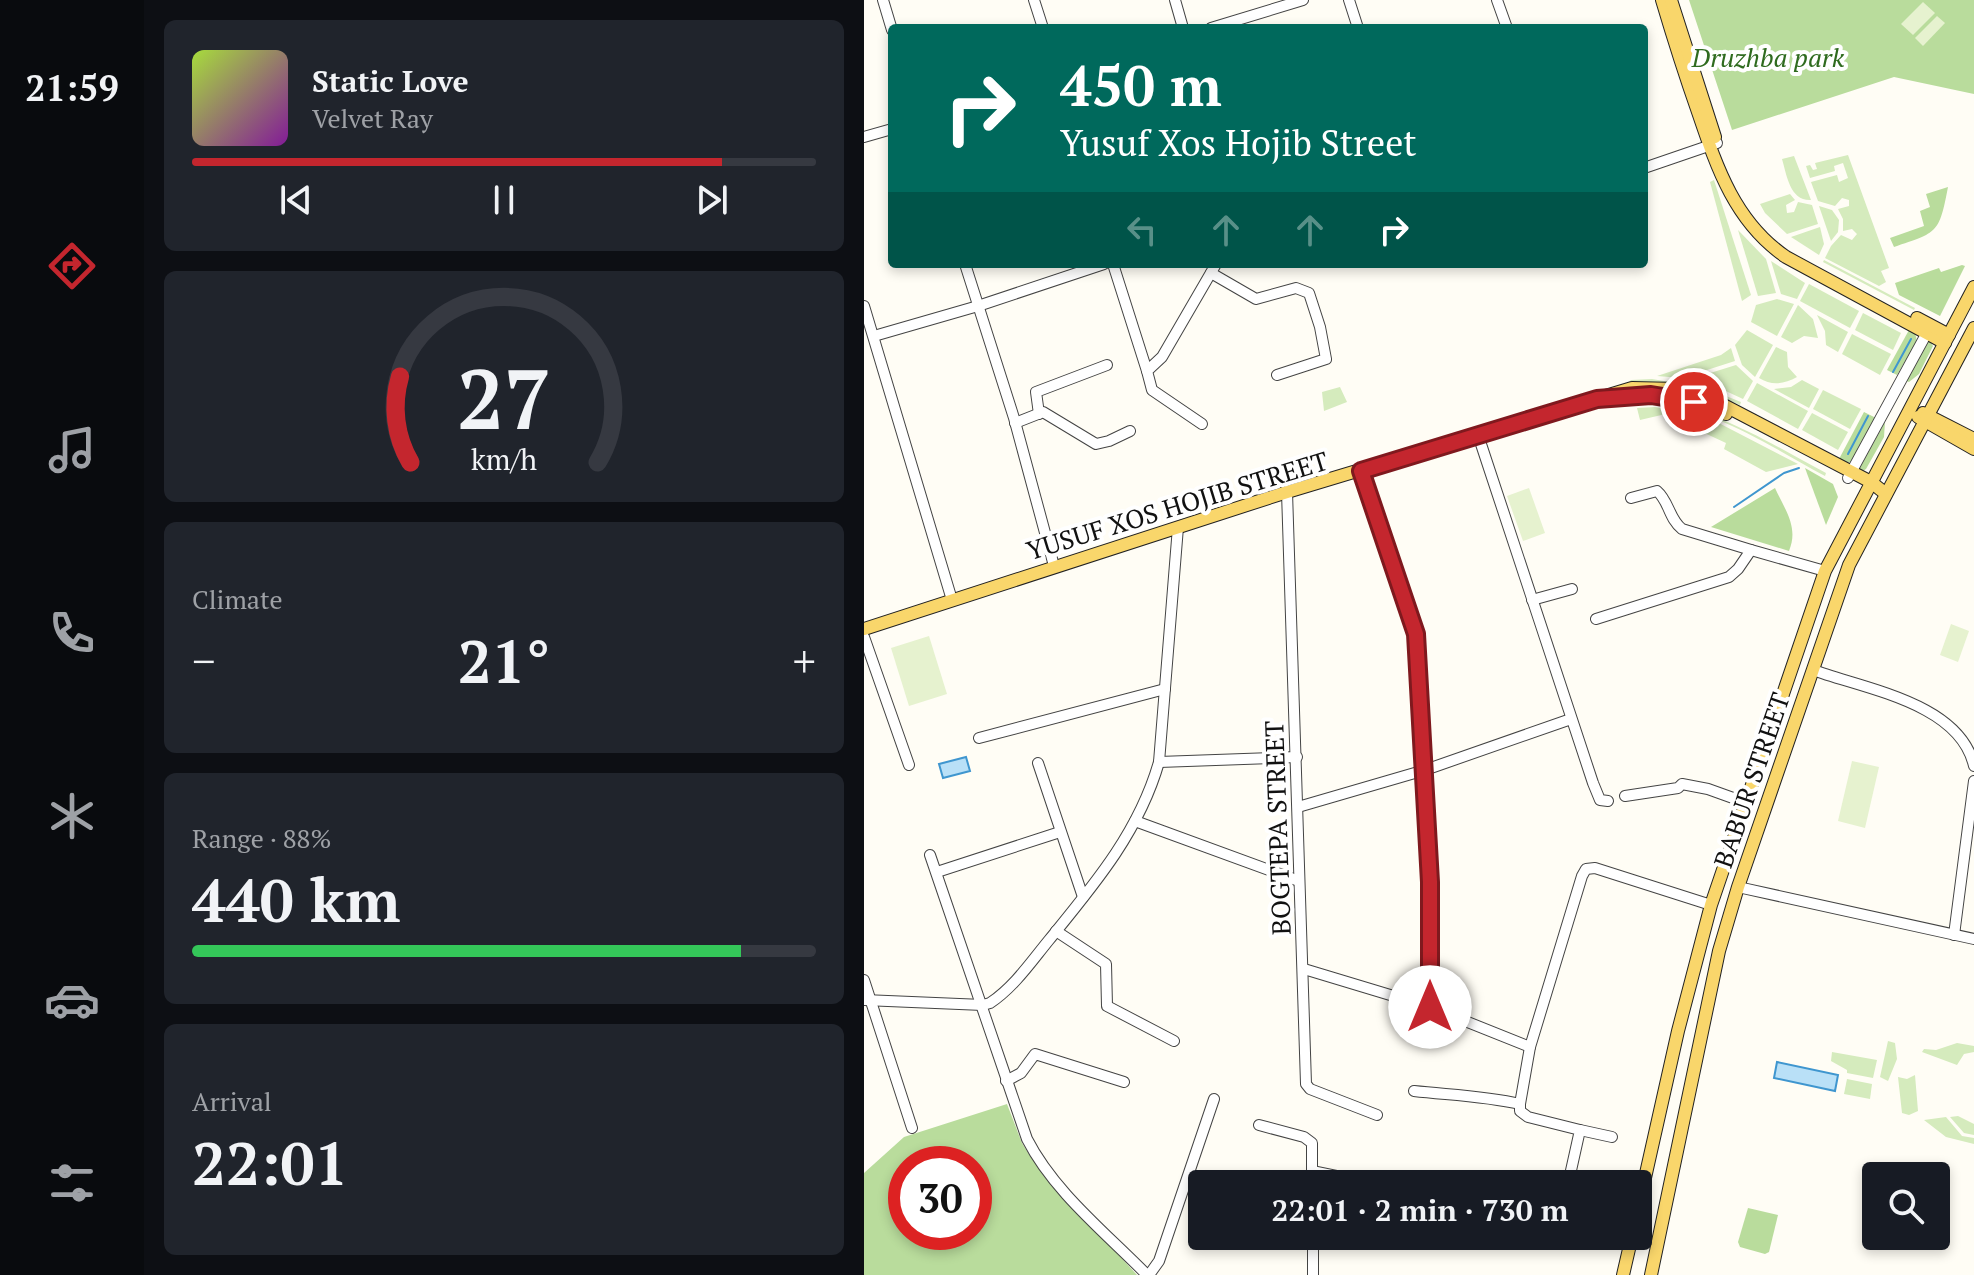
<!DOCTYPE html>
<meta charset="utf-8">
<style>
:root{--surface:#171b24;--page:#20242c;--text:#f1f3f6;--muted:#9ea1a6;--line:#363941;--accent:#c4262e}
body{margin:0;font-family:"PT Serif",serif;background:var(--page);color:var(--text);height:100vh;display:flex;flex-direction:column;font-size:30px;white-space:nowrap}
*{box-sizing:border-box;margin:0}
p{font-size:26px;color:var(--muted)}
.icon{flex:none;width:44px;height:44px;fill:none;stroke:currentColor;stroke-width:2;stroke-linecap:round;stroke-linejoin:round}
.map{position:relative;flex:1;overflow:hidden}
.drawer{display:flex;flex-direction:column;gap:20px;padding:20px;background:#0d0f14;width:720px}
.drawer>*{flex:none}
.top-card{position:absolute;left:24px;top:24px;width:760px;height:244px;border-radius:8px;box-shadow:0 4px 12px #0003;background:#00695c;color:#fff;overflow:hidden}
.fabs{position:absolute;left:998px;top:1162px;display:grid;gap:16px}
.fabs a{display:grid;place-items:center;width:88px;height:88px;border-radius:8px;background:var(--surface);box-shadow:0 4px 12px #0003;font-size:40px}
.speed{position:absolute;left:24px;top:1146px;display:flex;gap:16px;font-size:40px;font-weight:700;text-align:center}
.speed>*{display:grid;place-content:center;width:104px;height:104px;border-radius:50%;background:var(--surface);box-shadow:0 4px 12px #0003;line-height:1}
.speed .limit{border:12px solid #d22;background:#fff;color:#111}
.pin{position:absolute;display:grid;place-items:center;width:68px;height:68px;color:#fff;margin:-34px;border:4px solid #fff;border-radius:50%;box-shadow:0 2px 8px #0007}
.me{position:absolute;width:88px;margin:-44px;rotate:0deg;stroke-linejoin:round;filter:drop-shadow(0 0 6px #0008)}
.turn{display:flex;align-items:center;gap:28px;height:168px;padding:0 40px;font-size:36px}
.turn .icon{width:104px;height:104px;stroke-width:2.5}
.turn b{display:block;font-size:56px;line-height:68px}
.lanes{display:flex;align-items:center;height:76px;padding:0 40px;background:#0003;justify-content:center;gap:40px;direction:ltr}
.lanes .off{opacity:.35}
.big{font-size:60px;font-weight:800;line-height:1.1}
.drawer .card{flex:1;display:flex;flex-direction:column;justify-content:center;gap:12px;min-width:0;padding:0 28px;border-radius:12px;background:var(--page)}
.drawer .dial{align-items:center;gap:0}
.dial svg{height:208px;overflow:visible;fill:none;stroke:var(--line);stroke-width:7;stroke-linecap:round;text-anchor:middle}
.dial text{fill:var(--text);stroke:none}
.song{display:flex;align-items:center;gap:24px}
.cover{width:96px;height:96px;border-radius:12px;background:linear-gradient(135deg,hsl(80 70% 55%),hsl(290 70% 35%))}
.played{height:8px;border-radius:4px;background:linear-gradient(90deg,var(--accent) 85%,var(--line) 85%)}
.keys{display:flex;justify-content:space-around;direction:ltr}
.heat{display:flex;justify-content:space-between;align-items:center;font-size:44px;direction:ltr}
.charge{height:12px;border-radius:6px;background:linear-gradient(90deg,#34c759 88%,var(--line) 0)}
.trip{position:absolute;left:324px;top:1170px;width:464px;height:80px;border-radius:8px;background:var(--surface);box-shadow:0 4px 12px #0003;font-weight:800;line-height:80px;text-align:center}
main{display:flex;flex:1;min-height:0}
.menu{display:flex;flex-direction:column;width:144px;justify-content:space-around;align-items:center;background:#090b0e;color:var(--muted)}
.menu .icon{width:56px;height:56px}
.menu .current{color:var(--accent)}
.menu b{font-size:36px;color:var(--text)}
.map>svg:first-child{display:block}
.green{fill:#d5ebbd}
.forest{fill:#b9dc9c;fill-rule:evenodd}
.pitch{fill:#e6f2cf}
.water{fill:#b9e0f7;stroke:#3f96cf;stroke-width:2}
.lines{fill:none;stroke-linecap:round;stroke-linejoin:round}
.stream{stroke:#3f96cf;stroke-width:2}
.minor-casing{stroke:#444;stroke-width:12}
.major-casing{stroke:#222;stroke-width:14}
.minor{stroke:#fff;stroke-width:10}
.major{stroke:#f9d66b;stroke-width:12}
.route-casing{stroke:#7f191e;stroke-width:20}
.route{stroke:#c4262e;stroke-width:14}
.labels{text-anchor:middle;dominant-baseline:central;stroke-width:8;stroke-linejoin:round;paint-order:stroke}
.park-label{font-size:26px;font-style:italic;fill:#2f6b1f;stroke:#fff}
.street-label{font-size:26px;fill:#111;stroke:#fff}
</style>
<main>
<nav class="menu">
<b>21:59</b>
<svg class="icon current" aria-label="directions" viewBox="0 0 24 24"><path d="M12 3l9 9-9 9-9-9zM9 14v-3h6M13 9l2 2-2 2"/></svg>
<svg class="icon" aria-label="music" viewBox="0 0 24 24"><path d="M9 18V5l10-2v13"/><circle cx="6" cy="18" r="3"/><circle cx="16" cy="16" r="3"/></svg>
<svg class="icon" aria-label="phone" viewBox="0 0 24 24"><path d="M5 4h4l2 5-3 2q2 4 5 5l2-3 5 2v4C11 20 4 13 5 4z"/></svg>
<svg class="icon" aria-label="climate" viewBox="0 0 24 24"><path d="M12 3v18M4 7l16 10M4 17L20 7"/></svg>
<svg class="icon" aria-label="car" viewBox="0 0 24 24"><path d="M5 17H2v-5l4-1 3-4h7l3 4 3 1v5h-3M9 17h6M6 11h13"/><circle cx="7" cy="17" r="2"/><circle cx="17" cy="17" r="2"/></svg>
<svg class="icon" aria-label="filters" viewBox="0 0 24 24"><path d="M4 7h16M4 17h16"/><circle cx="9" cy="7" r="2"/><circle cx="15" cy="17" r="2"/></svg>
</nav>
<section class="drawer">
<div class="card">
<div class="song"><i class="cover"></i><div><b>Static Love</b><p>Velvet Ray</p></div></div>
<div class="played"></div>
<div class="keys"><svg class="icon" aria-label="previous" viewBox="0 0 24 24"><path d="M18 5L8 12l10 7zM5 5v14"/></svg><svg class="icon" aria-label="pause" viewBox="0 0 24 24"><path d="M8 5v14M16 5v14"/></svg><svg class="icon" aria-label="next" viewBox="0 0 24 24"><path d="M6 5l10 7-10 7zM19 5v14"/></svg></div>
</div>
<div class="card dial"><svg viewBox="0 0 100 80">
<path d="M14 69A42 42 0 1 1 86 69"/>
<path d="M14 69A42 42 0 0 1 10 36" stroke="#c4262e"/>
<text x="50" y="56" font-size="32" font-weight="700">27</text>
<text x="50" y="72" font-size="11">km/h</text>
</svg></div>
<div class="card"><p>Climate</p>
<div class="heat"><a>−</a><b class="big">21°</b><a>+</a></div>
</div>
<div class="card"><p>Range · 88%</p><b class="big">440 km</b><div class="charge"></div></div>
<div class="card"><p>Arrival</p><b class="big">22:01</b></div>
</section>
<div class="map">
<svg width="1110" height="1275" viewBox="0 0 1110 1275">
<rect width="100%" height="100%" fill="#fffdf5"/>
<g class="green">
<polygon points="984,155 1025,268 1017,271 1022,282 1015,286 961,258 967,246 977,235 988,240 993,234 988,229 979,231 979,219 974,209 985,206 985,200 978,198 971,206 954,201 947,182 973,175 975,182 984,178 979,163 970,166 971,171 946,178 942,166 946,165 949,170 953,169 951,163"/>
<path d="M930,156L947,200C926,201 923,176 918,159Z"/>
<polygon points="850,180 887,295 878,301 846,182"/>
<polygon points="926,194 931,200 922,205 923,213 930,212 934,202 948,205 954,224 923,234 901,213 896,204"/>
<polygon points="955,206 968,210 975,220 974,232 967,241"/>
<polygon points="956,227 960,244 955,255 927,237"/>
<polygon points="874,230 902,259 912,293 894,296"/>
<polygon points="960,260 1051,308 1050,310 959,262"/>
<polygon points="907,261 941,283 933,299 917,294"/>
<polygon points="945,284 995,311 986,328 936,301"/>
<polygon points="913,299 930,304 913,336 887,322 892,305"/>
<polygon points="934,305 949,319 954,338 940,336 928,343 917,337"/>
<polygon points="999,313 1037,333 1029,350 991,330"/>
<polygon points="953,315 984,332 974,352 962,345 961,331"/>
<polygon points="883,330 909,345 891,377 878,365 871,345"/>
<polygon points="988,334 1027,354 1016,375 978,354"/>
<path d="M912,347L923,352L924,367L933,377C920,384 908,386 895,378Z"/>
<polygon points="867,348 871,361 818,378 793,376 857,355"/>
<polygon points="872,365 889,381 879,399 851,386 827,379"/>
<path d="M788,379L842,388L877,402L876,405C839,388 805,381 764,383L767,380Z"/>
<polygon points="938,380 955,389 945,408 910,389 927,387"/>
<polygon points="893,383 944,411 934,429 883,401"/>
<polygon points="476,387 483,402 460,411 458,392"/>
<polygon points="959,390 997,409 986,429 949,409"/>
<path d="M784,402C850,406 905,443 962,473L961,476C888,437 836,395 749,407L748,405Z"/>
<polygon points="791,407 847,419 934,464 902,472 860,449 862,443 834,430 826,434 820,423 806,413 776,420 773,408"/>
<polygon points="948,413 984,432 974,450 938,430"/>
<polygon points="1024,1041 1031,1043 1033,1059 1024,1081 1016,1077"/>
<polygon points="1093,1043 1110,1046 1110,1052 1100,1054 1093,1065 1058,1052 1060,1049 1072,1050"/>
<polygon points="968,1052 1013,1060 1009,1078 983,1073 983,1070 967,1061"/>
<polygon points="1051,1075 1054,1111 1045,1115 1038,1113 1034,1077 1043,1079"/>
<polygon points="983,1079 1008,1084 1006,1099 980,1094"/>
<polygon points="1094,1116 1110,1124 1110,1135 1100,1133 1086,1117"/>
<polygon points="1082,1117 1098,1136 1110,1138 1110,1144 1082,1137 1060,1120"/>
</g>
<g class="forest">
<polygon points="825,0 1110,0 1110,94 1030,77 868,130"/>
<path d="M1084,187C1075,234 1074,232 1030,247L1026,238L1060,226L1056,211L1066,207L1062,194Z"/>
<polygon points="1098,265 1101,266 1076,316 1035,295 1031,283 1075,268 1077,272"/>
<polygon points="1045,330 1051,333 1053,341 1033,375 1023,370"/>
<polygon points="1065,340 1069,346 1055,374 1045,382 1042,381"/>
<polygon points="1000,412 1012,418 989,461 983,463 975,459"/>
<polygon points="1021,422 1020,437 1002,469 999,471 995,469"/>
<polygon points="941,468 969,484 974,497 962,525"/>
<path d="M911,488C921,510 935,527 925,551L847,527Z"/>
<path d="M143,1104L158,1143L168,1159L273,1275H0V1173L40,1137ZM42,1164H110V1232H42Z"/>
<polygon points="884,1208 914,1215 905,1252 901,1254 876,1247 874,1242"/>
</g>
<g class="pitch">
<polygon points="1059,2 1071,13 1049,35 1037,24"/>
<polygon points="1073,16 1081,23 1059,46 1051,38"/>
<polygon points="665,488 681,533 659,541 643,496"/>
<polygon points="1087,624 1105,631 1094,662 1076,655"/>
<polygon points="65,636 83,694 45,706 27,648"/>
<polygon points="988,761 1015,767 1001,828 974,821"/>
</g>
<g class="water">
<polygon points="102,757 106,771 79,778 75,764"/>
<polygon points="913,1062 974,1075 971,1091 910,1078"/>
</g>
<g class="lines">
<g class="stream">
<polyline points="1029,372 1047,339"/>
<polyline points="984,454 1004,416"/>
<polyline points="870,507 920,473 935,468"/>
</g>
<g class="minor-casing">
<g id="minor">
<polyline points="19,0 28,30"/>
<polyline points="170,0 179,28"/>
<polyline points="311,0 319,28"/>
<polyline points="485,0 494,28"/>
<polyline points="633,0 643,28"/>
<polyline points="347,28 439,0"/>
<polyline points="0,137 28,129"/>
<polyline points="780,168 853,143"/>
<polyline points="101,264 150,418 190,566"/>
<polyline points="249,264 283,371"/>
<polyline points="347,273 392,299 432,288 445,293 456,327 462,359 413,375"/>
<polyline points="0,306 88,600"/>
<polyline points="10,336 114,306 240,264"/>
<polyline points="175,414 172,392 243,365"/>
<polyline points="151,423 179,412 232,444 245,441 266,431"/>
<polyline points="338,424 288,390 283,371 298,357 352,264"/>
<polyline points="614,435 729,783 736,800 744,801"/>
<polyline points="497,471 552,634 566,882 566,1007"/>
<polyline points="984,478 1065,329"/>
<polyline points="423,492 442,1084 446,1089 513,1115"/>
<path d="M767,498L793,491C805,501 805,519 818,529L887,550"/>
<polyline points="668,600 708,589"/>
<polyline points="732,619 865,577 874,569 887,550 961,571"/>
<polyline points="0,637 45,765"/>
<path d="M949,670C1001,689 1096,703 1110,766"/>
<polyline points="115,738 301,689"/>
<polyline points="295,762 433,757"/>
<polyline points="174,763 219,897"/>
<polyline points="761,796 814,788 818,784 844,789 883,803"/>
<polyline points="434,807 561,770 707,719"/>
<polyline points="271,821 435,881"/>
<path d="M66,855L163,1139C190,1192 242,1233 283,1275"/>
<polyline points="73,872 196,832"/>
<polyline points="874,887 1110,939"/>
<polyline points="192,931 242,964 243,1006 310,1041"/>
<polyline points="1090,935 1110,781"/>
<polyline points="440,969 566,1007 666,1047"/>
<polyline points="0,980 48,1128"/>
<path d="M0,1000L119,1005L126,1003C150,987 167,962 185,940C230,885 275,832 295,762L314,527"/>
<polyline points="142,1081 157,1073 171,1054 260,1082"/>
<path d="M550,1091C586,1095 621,1096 656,1104"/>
<polyline points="395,1125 440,1137 448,1143 448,1184"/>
<polyline points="716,1130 748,1137"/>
<polyline points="448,1171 511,1184"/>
<polyline points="704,1184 716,1130 664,1117 656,1111 656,1104 666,1047 718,876 722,869 731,868 847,905"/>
<polyline points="449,1236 449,1275"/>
<polyline points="285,1275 295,1261 350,1099"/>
</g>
</g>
<g class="major-casing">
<g id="major">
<path d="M798,0C809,37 821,75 834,112C853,168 871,222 922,257L1081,343"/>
<polyline points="807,0 851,137"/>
<polyline points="1053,318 1085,335"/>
<polyline points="775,396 822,400 862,414"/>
<polyline points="1059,413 1110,439"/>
<polyline points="1054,417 1110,449"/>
<polyline points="0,629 423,492 768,388 814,389 848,399 1007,482 1022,494"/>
<polyline points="774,1209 814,1031 847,905 961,571 1110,287"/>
<polyline points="759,1275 768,1236"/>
<polyline points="787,1275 855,951 874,887 985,565 1110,328"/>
</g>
</g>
<use href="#minor" class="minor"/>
<use href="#major" class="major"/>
</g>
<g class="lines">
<g class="route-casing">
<polyline id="route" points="566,1007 566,882 552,634 497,471 733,399 787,395 830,402"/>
</g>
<use href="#route" class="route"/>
</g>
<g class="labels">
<g class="park-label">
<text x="904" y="57">Druzhba park</text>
</g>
<g class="street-label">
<text transform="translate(313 505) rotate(-17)">YUSUF XOS HOJIB STREET</text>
<text transform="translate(887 780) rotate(-71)">BABUR STREET</text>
<text transform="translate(413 828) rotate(-92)">BOGTEPA STREET</text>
</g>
</g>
</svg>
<div class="fabs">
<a><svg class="icon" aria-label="search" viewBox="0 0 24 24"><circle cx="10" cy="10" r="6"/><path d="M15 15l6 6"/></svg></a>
</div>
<div class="speed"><div class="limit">30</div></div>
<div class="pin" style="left:830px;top:402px;background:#d93025"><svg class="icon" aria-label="arrive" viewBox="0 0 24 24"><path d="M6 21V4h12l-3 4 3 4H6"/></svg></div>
<svg class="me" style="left:566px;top:1007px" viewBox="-20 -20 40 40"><circle r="19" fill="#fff"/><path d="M0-13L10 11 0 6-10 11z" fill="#c4262e"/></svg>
<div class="trip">22:01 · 2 min · 730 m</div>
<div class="top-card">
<div class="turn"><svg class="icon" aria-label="right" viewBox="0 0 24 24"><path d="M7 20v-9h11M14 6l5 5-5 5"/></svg><div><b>450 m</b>Yusuf Xos Hojib Street</div></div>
<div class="lanes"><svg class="icon off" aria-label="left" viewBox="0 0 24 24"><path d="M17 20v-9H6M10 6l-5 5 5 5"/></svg><svg class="icon off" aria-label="ahead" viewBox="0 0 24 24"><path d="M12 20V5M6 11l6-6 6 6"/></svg><svg class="icon off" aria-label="ahead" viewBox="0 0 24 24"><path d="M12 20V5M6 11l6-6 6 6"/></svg><svg class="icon" aria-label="right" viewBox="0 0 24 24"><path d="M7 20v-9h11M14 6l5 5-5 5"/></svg></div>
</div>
</div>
</main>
